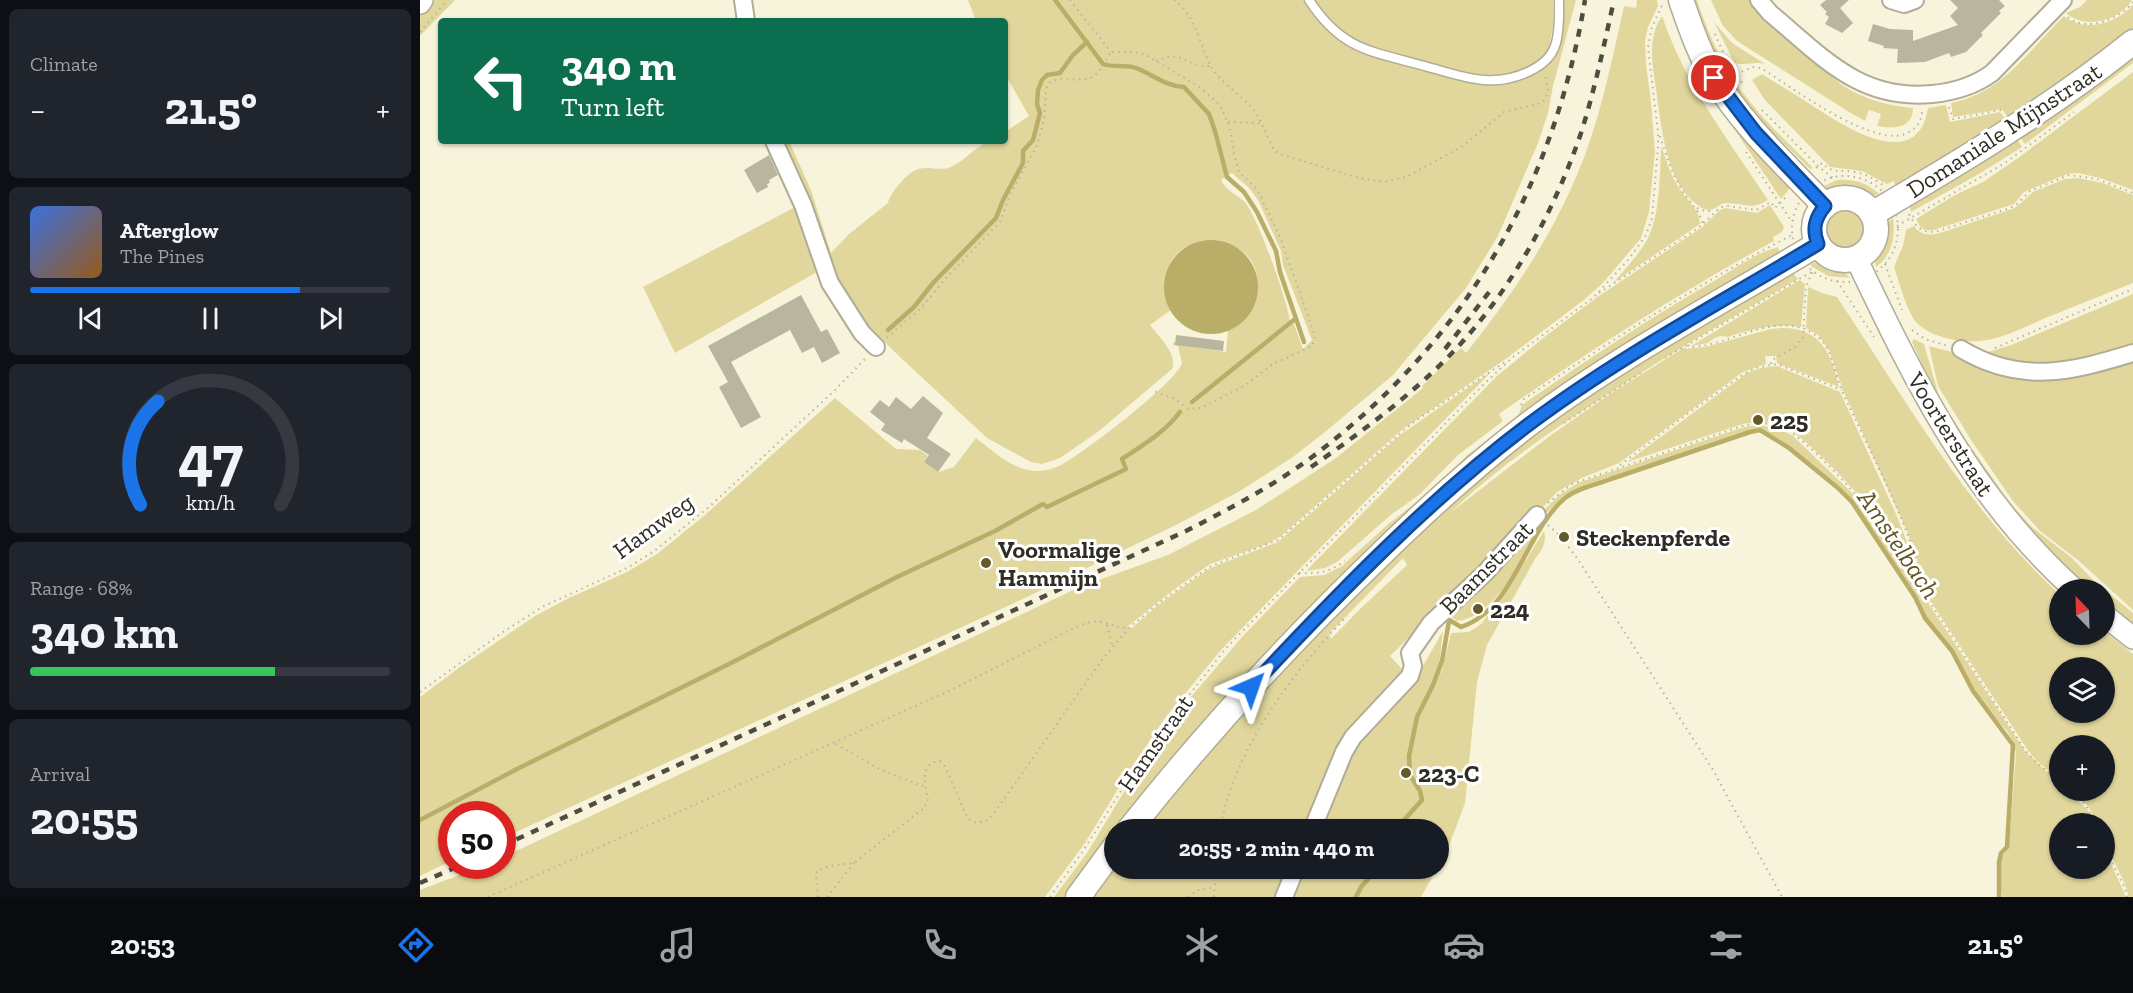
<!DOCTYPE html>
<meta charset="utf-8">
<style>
:root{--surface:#171b24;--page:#20242c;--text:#f1f3f6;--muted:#9ea1a6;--line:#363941;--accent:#1a73e8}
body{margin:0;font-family:"Zilla Slab",serif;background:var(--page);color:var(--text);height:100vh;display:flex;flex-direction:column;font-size:22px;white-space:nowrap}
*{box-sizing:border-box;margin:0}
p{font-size:20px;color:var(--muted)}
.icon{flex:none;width:33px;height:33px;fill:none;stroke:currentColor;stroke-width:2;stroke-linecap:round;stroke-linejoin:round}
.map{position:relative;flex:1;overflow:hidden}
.details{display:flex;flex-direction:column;gap:9px;padding:9px;background:#0d0f14;width:420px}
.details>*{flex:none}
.hud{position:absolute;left:18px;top:18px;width:570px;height:126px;border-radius:6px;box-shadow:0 2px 4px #0004;background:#0b6e4f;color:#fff;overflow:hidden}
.needle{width:39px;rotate:337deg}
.buttons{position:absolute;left:1629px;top:579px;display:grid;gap:12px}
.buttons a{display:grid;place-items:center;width:66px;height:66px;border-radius:50%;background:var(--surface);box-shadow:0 2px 4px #0004;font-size:30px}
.speed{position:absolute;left:18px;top:801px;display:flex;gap:12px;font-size:30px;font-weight:700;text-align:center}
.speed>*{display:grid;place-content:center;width:78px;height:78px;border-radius:50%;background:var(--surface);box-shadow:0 2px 4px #0004;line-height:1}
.speed .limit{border:9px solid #d22;background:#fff;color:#111}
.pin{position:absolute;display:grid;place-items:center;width:51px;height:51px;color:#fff;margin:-26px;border:3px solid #fff;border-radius:50%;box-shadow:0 2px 6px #0007}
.me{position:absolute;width:66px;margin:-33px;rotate:43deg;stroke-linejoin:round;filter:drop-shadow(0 0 4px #0008)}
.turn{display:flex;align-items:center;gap:21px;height:126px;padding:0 24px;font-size:27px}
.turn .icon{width:78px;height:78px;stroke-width:2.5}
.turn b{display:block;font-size:42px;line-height:51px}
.big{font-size:45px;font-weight:700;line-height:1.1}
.details .card{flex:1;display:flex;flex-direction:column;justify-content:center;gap:9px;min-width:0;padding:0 21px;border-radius:9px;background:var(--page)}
.details .dial{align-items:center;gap:0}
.dial svg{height:156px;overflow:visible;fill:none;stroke:var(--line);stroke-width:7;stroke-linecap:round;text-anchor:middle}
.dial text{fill:var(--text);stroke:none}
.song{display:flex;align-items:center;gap:18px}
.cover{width:72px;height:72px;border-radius:9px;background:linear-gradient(135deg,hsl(220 70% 55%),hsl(30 70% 35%))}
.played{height:6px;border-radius:3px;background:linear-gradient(90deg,var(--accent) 75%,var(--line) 75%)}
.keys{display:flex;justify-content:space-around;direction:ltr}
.heat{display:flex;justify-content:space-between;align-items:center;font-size:33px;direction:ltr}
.charge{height:9px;border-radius:4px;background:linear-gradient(90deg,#34c759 68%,var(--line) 0)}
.trip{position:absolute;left:684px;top:819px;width:345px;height:60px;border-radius:30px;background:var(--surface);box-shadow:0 2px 4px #0004;font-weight:700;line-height:60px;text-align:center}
.tab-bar{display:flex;height:96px;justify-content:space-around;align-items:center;background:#090b0e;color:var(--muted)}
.tab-bar .icon{width:42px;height:42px}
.tab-bar .selected{color:var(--accent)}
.tab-bar b{font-size:27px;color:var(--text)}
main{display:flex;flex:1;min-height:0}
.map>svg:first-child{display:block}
.green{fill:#e1d79d;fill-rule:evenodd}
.water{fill:#baad68}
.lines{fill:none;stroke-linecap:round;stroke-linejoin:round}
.stream{stroke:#baad68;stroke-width:4.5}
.building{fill:#b9b69f}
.service-casing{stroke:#b0ac96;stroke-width:11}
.minor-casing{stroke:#b0ac96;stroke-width:20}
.tertiary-casing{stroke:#b0ac96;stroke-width:24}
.secondary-casing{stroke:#b0ac96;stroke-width:27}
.path{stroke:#b6b3a0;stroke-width:2;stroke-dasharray:1.5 4.5;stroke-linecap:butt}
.service{stroke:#fff;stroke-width:8}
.minor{stroke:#fff;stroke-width:16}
.tertiary{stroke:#fff;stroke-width:21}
.secondary{stroke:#fff;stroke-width:24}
.rail{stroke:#4f4d41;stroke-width:4.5;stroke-dasharray:8 8;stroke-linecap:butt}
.route-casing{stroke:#114b97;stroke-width:15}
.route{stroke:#1a73e8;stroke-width:10}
.poi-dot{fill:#645a27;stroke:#fff;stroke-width:2}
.labels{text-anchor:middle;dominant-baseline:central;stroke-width:6;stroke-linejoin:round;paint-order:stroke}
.street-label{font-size:24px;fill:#2e2c23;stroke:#fff}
.poi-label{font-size:24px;font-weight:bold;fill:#2e2c23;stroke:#fff;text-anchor:start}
.water-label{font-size:26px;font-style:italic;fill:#5f5622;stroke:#fff}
</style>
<main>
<section class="details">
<div class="card"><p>Climate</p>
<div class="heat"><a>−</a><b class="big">21.5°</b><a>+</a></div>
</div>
<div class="card">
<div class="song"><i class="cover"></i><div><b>Afterglow</b><p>The Pines</p></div></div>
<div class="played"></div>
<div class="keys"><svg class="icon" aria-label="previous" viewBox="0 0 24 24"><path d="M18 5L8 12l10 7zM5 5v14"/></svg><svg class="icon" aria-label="pause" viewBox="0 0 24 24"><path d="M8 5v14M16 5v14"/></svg><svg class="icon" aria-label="next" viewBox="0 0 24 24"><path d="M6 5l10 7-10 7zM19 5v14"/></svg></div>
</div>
<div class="card dial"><svg viewBox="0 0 100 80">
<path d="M14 69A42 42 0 1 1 86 69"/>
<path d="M14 69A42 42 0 0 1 23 16" stroke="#1a73e8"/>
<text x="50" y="56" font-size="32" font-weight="700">47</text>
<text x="50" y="72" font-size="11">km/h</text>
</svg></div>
<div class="card"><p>Range · 68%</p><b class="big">340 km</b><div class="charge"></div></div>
<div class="card"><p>Arrival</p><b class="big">20:55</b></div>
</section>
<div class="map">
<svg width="1713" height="897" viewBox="0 0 1713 897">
<rect width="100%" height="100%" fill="#f8f4dc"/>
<g class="green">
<polygon points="10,0 35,0 0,36 0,13"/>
<path d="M548,0H1133V26L1129,48L1128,64C1142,44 1144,24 1144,0H1156L1133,86L1128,113L1118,143L1078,236L1046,288L973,375L905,432L873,457L820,491L762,522L607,597L83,838L82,814H32L31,861L0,876V697L40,667L115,616L149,598L207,572L237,554L285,515L415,398L476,449L500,450L508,456L504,462L518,472L534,467L556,438C573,451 594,471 616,471C624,471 632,469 639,466C660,456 757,382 762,363L758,346L753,345V342L759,343V345L806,352L808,330C826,321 832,310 836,291C849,228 738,222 747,288C748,295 748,304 751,310L730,325C739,337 758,354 752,369L679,431L640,458L622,464L611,462L567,438L481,358L437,315L425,296L359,141H369L391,190L411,253L429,234L468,203C470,193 485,176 494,171C505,164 519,172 531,167C545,161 556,145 571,141C575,140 581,141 585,141V132L609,116L585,74V21H556ZM812,173L829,188L838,200L861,251L863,265L892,340L883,349L874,324L873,322L870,323L774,403L772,401L775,399L870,321C867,300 838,218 825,202C817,194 806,191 801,180Z"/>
<path d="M1217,0H1237L1238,6L1228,27L1225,41L1226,65L1231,102L1235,152L1229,212L1221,238L1183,283L1165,299L1087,358L983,429L861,536L847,544L790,564L752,591L707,627L712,628L738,605L790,568L858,542L980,435L1072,371L801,650L745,718L706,776L665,843L625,897H0V890L63,866H82L83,857L662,586L748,555L836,510L916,458L1003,388L1002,386L1041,348L1046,353C1095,292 1139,226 1166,152C1183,105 1193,55 1204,6L1216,8Z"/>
<path d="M1272,0H1277C1289,37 1306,73 1331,103C1349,126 1372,146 1392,167L1391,170L1335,115L1317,92L1296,58Z"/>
<path d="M1291,0H1329L1346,22L1422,85C1443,99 1468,106 1493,108C1493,129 1473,129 1457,126L1461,114L1449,110L1445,121L1429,112L1317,41L1303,26Z"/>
<path d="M1667,0H1712C1699,21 1666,30 1646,13L1660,7Z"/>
<path d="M1713,5V30L1589,119L1582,109L1533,117L1531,103C1583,93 1608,51 1644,16C1665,33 1696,24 1713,5Z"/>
<path d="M1242,16C1265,84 1309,141 1348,200C1331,210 1326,204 1308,203C1296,202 1294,217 1279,206C1247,185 1242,131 1237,97C1234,70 1225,41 1242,16Z"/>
<path d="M1294,22L1312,43L1345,64C1334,61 1323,67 1314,62Z"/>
<polygon points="1713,54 1713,63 1605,144 1600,137"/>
<path d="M1713,72V190L1680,178L1658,173L1647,174L1604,192L1594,204L1514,230C1501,231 1501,228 1496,219L1535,195L1563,182L1598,158Z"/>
<path d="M1342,74C1359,85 1376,95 1393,106C1424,126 1497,175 1508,108L1526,105L1530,122L1580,112L1586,120L1476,185L1473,181L1467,184L1442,171L1410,167L1345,100L1332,80Z"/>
<polygon points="1308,117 1370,188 1361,199 1307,118"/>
<polygon points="1597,139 1602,147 1559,174 1491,212 1490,207"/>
<path d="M1241,146C1246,158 1249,171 1256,183C1263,197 1280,208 1280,224L1193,283C1205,269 1219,255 1228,238C1240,215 1240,173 1241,146Z"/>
<path d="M1658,178L1683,183L1713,195V283C1683,295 1653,307 1623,319C1605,327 1586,337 1567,340C1545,344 1513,339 1497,323C1487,313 1479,281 1474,267L1483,246L1486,230L1494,226C1500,235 1510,236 1520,233L1595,208L1613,192L1645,179Z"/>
<path d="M1417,180C1433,179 1448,183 1459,194C1447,199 1415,193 1404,186Z"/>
<polygon points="379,205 398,267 395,273 255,353 223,287"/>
<path d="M1350,205L1364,227L1362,232L1353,237L1354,241C1258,293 1168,352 1079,414L1083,421L1038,455L999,495L972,514L917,562L905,568L887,571L888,569L1077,376L1127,335L1176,298L1281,228L1300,210L1305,208L1337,213Z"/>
<circle cx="1425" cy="229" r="22"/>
<path d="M1473,218C1476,237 1471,256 1456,267C1452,254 1462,225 1473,218Z"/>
<path d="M1358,247L1359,252L1250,316L1165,371L710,812L644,897H634L667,853L710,782L759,711L822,637L880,577L904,575L922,566L967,525L1017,486L1046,456L1098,417L1102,405C1164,362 1228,319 1294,281C1314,269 1336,253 1358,247Z"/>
<polygon points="1400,261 1421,268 1430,278 1408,276 1391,266 1391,264"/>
<path d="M1373,273L1378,279C1309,319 1242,358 1176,402C1125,435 1075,470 1031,512L1131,435L1193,392L1265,347L1266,349L1285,347L1351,329C1395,323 1411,348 1419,387L1357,363L1356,356H1345L1346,364L1323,372L1199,463L1162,478L1137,492L1079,555L1020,607L970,656L984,671L951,713L888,829L719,830L918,607L1084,454L1207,369ZM983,558L987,565L938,611L911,639L909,634Z"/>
<path d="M1380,280L1385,284L1381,327C1356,323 1332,329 1308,337C1299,335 1294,337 1288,343L1271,346Z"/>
<path d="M1388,287L1402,293L1417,297C1485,399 1548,510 1639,594L1640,634H1684L1685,632L1713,654V897H1709L1704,882L1685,843L1684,824L1677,823L1668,806L1652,791L1684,790V746H1640L1639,780L1615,759L1607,749L1508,597L1501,570L1487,531L1423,390L1409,350L1398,335L1386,328ZM1640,668H1684V712H1640Z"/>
<polygon points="1713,294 1713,349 1635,369 1559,355 1591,345"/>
<path d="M1494,339L1504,344L1519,396L1546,440L1590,503L1612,527L1652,558L1674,581L1713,613V627L1685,605L1684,590L1667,589C1592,522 1532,435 1492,342Z"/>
<polygon points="1509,346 1544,355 1580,369 1713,356 1713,610 1659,561 1620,531 1593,501 1553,443 1518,386"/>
<path d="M1357,366L1420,392L1476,514L1498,570L1503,591C1480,569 1467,536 1450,510C1436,490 1389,441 1368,429C1354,421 1339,421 1323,424L1207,462L1327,373L1341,368Z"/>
<path d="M1337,425L1358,428L1373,436L1434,495L1445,508L1493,585L1505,598L1605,751L1639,783L1640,790L1648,791L1668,810L1673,823L1640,824V868H1684L1685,850L1706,897H1582C1581,886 1576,868 1581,857C1584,852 1588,852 1589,845L1596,753L1594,743L1587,731L1569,712L1553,690L1535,653L1508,619L1496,596L1449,527L1436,504L1418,485L1362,441L1339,428L1330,430L1158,489L1146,495L1123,516L1120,514L1139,495L1158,483L1324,427Z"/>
<path d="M1117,525C1116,534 1112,539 1109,546C1096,573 1068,619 1037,621L1027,613Z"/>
<path d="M1124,531C1127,543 1122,550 1115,559L1067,645L1057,682L1045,803L1027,851L1019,866L1018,830H896L927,756L1000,671L1023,631L1019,666L1016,672L1021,673L1031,633L1049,632L1061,624L1089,587Z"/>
<polygon points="694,861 694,868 872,869 860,897 668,897"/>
<polygon points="882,869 1017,869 1001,897 870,897"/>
</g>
<circle class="water" cx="791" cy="287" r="47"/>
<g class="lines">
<g class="stream">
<path d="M635,0L683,64C693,68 705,64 716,68C732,74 745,86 764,87L789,114L795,131L807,177L824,192L837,212L856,251L860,272L884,342"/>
<polyline points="468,330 494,307 513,283 576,218 583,200 603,163 603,151 613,140 620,113 617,104 618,90 622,80 627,75 640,73 653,55 667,42"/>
<polyline points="772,402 875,319"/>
<path d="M1026,618L1041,627C1094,610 1105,532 1145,498C1157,488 1176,485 1191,479C1237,463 1284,448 1330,432L1340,430L1369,448L1418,488L1432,502L1495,597L1505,618L1532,651L1553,691L1593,745L1587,847L1581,853L1579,862V897"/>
<path d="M0,820L97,769L311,663L477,577L575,531L623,504L627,507L706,469L702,459C722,446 745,432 760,412"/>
<polyline points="975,830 1002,800 1000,791 990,775 989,756 997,717 1013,685 1022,661 1029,621"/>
<polyline points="936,897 941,887 958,868"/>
</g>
</g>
<g class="building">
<polygon points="1406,0 1429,0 1420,8 1433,23 1422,33 1405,24 1409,17 1405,14 1407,12 1400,5"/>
<polygon points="1530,0 1579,0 1585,6 1579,11 1581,13 1561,33 1563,35 1546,52 1531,57 1529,53 1505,62 1477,63 1478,49 1463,48 1464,46 1448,41 1453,24 1470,29 1493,30 1493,41 1538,25 1530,16 1538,8"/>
<polygon points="349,155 358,175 349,180 350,183 347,184 348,187 337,193 324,170"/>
<polygon points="381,295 401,332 407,329 420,353 402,363 394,347 382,353 370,330 311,362 341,417 321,428 299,387 308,382 288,346"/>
<polygon points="756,335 804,341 803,351 755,345"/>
<polygon points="503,396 523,413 507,438 531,454 518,472 504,462 509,455 484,439 482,443 461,430 465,424 450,412 460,400 469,407 476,397 491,409"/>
</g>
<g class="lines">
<g class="service-casing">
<path id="service" d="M889,0C923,52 953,51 1008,67C1045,77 1073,89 1110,71C1122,65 1131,58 1135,46C1140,32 1139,14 1139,0"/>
</g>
<g class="minor-casing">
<g id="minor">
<polyline points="323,0 326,21"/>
<path d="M1339,0L1350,13C1402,56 1439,101 1512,94C1534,92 1554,86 1572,73L1643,0"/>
<polyline points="1471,0 1484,4 1495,0"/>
<polyline points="354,141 383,205 410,283 442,333 456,347"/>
<path d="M1541,349C1601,385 1651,372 1713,353"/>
<polyline points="892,830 924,752 933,737 990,676 993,666 990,653 1011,623 1065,573 1117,515"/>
<polyline points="864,897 876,868"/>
</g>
</g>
<g class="tertiary-casing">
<g id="tertiary">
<polyline points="0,3 2,0"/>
<path d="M1436,258C1494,380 1552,498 1655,590"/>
<polyline points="1684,615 1713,638"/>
</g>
</g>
<g class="secondary-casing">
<g id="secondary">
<path d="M1261,0C1270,26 1279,53 1293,76C1322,125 1366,165 1405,206"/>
<circle cx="1425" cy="229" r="31"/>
<path d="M1452,214C1542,161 1631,108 1713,42"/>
<path d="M709,830C785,734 868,644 956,559C1005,511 1056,464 1110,423C1201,355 1302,302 1398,244"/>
<polyline points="658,897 694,848"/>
</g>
</g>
<g class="path">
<polyline points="650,0 691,52"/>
<path d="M754,0C776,16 779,42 790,65C799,82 820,94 832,108C842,120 847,137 854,150L860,154L939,178L964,182L986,177L1043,146L1084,112L1118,104L1125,100L1128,90L1125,74"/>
<path d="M1648,17C1666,33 1700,19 1713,2"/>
<polyline points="0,32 27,0"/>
<polyline points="1295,34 1303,52 1324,86"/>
<polyline points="692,52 714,52 726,55 781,88 799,104 810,127 814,155 819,172 837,189 860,237 895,336 892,346 853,364 824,386 781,408 768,409 755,399 734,391"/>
<path d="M736,61C764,48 766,68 790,66"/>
<path d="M1316,74L1333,67L1341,68C1370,86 1457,152 1489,132C1498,127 1502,120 1502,110"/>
<polyline points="1529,107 1533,119 1581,110 1583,113"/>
<polyline points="1342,110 1398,166 1413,178"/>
<polyline points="808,122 840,123"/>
<path d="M1240,136C1246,154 1251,172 1261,188C1268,202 1278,207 1283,224"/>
<polyline points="1326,152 1372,222"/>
<path d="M1396,168L1402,163C1414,175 1420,169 1435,172C1446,174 1454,179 1463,185"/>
<circle cx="1425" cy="229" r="53"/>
<polyline points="1277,208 1285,211 1294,211"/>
<path d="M1489,214C1496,227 1500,232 1515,232L1590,208L1597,204L1610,191L1649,175L1677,179L1713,193"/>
<polyline points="1477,226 1585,163 1654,112"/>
<polyline points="1465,264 1482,310"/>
<polyline points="1417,281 1454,337"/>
<polyline points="1179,293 1277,229 1301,207 1308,206 1336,210 1351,202 1355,208 1368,195"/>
<polyline points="1492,330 1505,339 1528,346"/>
<path d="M467,338L502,307L525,279L580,222L590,195L617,146L624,120L626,89L629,83C644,74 663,85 675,75C682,70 686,59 691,52"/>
<path d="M1268,345L1269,347C1307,347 1346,315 1385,329C1393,333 1401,338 1406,346C1414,361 1416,378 1423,393C1453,459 1491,525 1506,596"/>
<polyline points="1575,348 1713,289"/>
<polyline points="1245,358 1393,271"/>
<polyline points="1351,364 1352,360 1375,347 1383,337 1386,286 1393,271"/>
<path d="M1101,405L1104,399C1191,341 1279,283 1372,235"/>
<polyline points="1144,423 1222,372"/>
<polyline points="1200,465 1266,415 1319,377 1335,368 1357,364 1422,390"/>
<path d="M1128,503L1152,484L1322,426C1337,422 1353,422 1367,430C1387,441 1432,488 1446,508C1467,537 1480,570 1506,596L1605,750L1615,761L1640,782"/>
<polyline points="1128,525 1139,535 1157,558 1293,770 1362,897"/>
<path d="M879,573C898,574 910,572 925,561"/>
<polyline points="687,625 692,645"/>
<polyline points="0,692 83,632 122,607 207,568 233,552 289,507 415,390 446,358"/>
<polyline points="416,744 461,770 505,787"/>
<polyline points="1650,790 1666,805 1675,824"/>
<path d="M800,830C813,750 873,672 927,616"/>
<polyline points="1684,847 1705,888 1707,897"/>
<path d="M68,897L529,691L652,629C661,625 671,620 681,622C691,624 698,628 709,628"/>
<path d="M398,897L396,877L397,871L409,866L434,863L504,808L508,801C506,786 498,763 520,761L525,766L548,819L557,823L568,820L577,809L684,657L709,628L740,602L791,566L858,540L991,424L1088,360"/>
<polyline points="407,897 434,863"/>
<polyline points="630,897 663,851 732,742 807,647 1065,383 1093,357 1174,297 1209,259 1226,235 1232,218 1238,147 1238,132 1228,47 1232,27 1242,5"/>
<polyline points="768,897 778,890 795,887"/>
<polyline points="794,897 796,868"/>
</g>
<use href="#service" class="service"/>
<use href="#minor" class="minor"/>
<use href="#tertiary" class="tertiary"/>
<use href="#secondary" class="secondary"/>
<g class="rail">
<polyline points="1025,349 1073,287"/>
<path d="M891,467C939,434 993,394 1033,352C1091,291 1134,212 1161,133C1175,89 1184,45 1194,0"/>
<path d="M82,846L766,531C809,509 853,486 892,457C1044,343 1134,187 1165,0"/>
<polyline points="0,883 39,866"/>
</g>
</g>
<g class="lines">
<g class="route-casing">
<path id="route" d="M831,687C918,594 1009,499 1112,422C1202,355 1302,302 1398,244C1392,229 1395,218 1405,206L1336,133L1294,78"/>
</g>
<use href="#route" class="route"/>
</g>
<g class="poi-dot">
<circle cx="1338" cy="420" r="6"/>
<circle cx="1144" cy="537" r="6"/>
<circle cx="566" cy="563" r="6"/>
<circle cx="1058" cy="609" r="6"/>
<circle cx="986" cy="773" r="6"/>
</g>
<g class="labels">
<g class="street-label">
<text transform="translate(1584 130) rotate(-33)">Domaniale Mijnstraat</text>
<text transform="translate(1531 434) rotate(58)">Voorterstraat</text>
<text transform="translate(233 526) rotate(-36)">Hamweg</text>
<text transform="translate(1066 567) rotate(-45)">Baamstraat</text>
<text transform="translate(735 743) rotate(-55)">Hamstraat</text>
</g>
<g class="poi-label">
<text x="1350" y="420">225</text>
<text x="1156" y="537">Steckenpferde</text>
<text x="578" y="549">Voormalige<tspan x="578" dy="28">Hammijn</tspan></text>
<text x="1070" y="609">224</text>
<text x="998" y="773">223-C</text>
</g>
<g class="water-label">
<text transform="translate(1479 544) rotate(56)">Amstelbach</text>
</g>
</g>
</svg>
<div class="buttons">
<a><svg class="needle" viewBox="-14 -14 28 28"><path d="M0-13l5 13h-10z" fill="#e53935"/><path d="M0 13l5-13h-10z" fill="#9ea1a6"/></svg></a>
<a><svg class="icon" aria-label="layers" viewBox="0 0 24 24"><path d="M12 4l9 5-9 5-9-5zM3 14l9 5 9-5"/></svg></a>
<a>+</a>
<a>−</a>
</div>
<div class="speed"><div class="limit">50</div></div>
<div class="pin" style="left:1294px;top:78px;background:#d93025"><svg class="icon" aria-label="arrive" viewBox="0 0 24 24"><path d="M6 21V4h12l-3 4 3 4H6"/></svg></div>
<svg class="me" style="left:831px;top:687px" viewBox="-20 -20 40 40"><path d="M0-17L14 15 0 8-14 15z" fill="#1a73e8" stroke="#fff" stroke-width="4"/></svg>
<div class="trip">20:55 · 2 min · 440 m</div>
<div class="hud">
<div class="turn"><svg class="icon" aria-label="left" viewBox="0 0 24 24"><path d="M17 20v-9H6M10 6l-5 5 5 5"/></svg><div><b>340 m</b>Turn left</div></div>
</div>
</div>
</main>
<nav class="tab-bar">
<b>20:53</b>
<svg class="icon selected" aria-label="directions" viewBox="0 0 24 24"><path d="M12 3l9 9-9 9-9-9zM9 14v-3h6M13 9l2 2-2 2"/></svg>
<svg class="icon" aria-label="music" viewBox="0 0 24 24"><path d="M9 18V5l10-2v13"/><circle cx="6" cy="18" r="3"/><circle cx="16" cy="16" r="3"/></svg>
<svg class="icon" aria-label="phone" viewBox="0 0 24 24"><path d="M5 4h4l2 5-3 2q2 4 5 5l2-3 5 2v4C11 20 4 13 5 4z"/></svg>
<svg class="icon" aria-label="climate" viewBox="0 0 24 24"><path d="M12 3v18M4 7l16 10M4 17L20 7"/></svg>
<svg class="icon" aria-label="car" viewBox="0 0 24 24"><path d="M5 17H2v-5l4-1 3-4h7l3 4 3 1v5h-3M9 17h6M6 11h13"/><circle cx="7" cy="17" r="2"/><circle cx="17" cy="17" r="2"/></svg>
<svg class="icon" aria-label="filters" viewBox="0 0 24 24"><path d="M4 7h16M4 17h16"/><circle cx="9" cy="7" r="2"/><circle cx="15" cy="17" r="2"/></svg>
<b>21.5°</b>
</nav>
